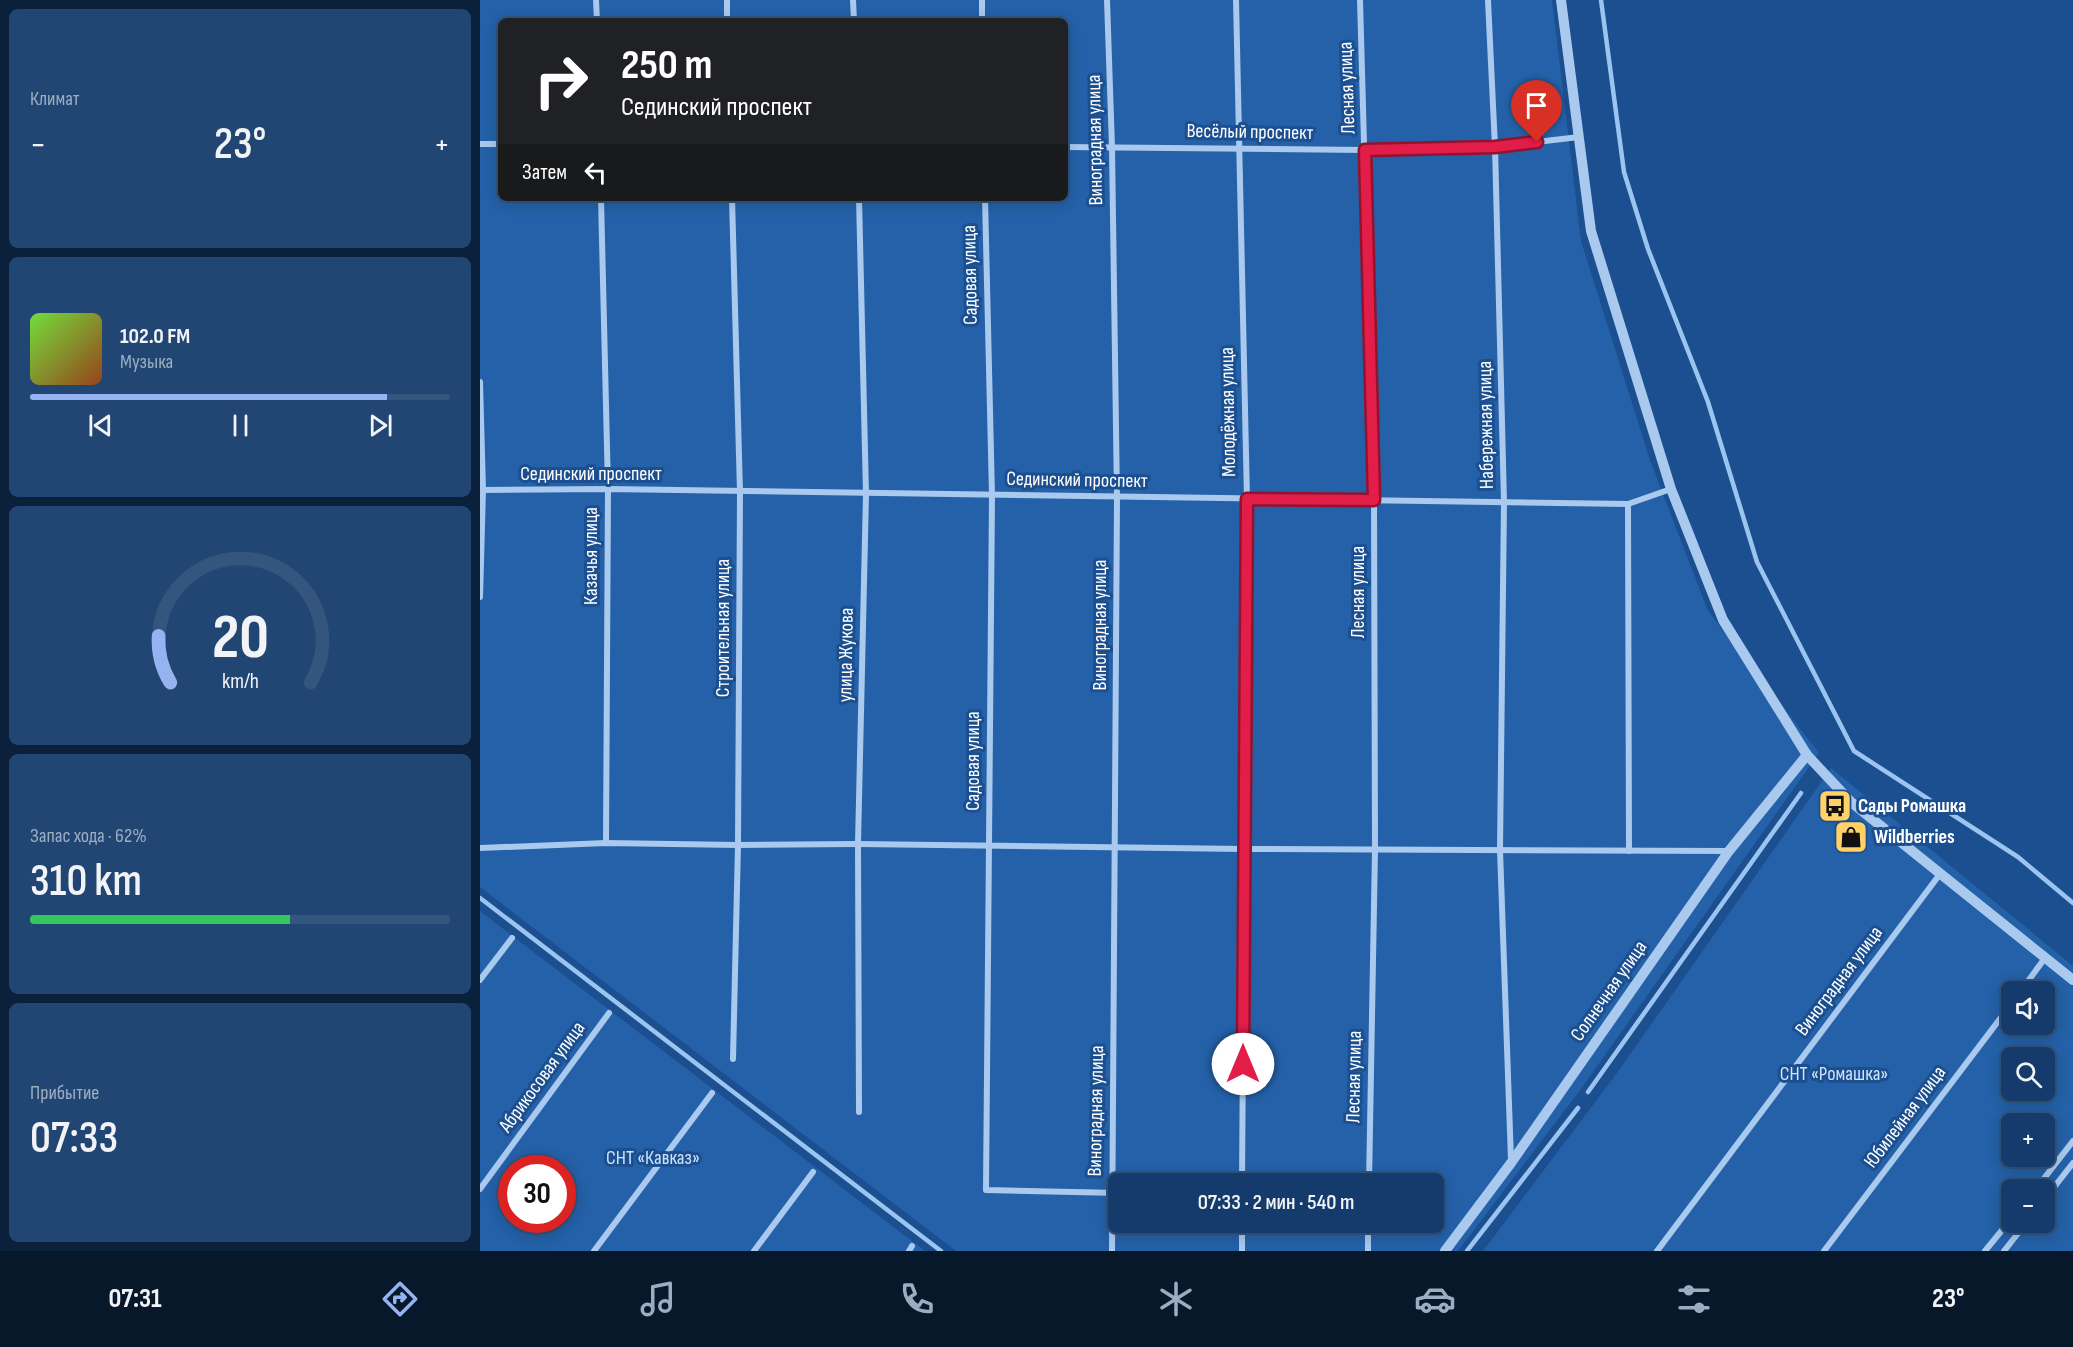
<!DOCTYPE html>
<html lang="ru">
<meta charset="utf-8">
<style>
:root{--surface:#143b6b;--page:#214673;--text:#f1f3f6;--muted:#9dadc1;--line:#33557e;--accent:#95b2f1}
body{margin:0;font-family:"Sofia Sans Condensed",sans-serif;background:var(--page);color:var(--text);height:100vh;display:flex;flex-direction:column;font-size:22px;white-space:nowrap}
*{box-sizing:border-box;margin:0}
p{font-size:20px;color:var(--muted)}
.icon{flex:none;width:33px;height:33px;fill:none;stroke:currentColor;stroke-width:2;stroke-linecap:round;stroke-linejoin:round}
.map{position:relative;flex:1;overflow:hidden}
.side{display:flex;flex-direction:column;gap:9px;padding:9px;background:#0b203b;width:480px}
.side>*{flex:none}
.hud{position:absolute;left:18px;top:18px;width:570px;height:183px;border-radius:9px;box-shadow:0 3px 15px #0003,0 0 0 2px var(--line);background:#202124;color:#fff;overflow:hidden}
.fabs{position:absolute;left:1521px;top:981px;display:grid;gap:12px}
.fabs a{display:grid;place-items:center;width:54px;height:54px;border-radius:9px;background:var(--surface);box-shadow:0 3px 15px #0003,0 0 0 2px var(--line);font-size:30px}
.speed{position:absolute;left:18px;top:1155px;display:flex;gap:12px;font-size:30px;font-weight:700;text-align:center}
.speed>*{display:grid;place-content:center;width:78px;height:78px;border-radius:50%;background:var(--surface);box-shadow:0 3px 15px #0003,0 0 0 2px var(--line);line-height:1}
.speed .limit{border:9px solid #d22;background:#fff;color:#111}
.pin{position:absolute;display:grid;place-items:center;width:51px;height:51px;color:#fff;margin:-62px -26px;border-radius:50% 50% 50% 0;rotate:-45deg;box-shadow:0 0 6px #0007}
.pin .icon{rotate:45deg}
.me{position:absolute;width:66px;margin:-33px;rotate:0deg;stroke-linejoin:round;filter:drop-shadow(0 0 4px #0008)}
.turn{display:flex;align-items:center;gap:21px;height:126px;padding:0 24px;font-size:27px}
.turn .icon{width:78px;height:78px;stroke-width:2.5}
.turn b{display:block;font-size:42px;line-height:51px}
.then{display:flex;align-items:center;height:57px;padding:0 24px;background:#0003;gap:12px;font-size:22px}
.big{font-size:45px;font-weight:600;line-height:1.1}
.side .widget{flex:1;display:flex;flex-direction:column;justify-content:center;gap:9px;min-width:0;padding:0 21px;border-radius:9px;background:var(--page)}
.side .dial{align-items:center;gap:0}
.dial svg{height:156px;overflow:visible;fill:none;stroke:var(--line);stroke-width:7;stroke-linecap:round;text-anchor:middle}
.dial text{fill:var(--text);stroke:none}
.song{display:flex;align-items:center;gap:18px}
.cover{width:72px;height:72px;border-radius:9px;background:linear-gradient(135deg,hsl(100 70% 55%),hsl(20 70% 35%))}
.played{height:6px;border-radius:3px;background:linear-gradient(90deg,var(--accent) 85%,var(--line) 85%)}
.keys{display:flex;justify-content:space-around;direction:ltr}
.heat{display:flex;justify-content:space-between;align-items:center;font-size:33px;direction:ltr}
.charge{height:9px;border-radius:4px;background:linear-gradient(90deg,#34c759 62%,var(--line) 0)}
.trip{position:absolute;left:628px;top:1173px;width:336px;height:60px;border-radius:9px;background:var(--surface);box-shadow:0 3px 15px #0003,0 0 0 2px var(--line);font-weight:600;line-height:60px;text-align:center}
.tabs{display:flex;height:96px;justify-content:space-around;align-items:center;background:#08182b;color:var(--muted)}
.tabs .icon{width:42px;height:42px}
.tabs .current{color:var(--accent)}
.tabs b{font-size:27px;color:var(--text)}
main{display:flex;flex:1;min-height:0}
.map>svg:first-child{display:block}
.green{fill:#2461a8;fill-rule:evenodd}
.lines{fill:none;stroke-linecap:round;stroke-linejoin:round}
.stream{stroke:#9cc4f0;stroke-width:4.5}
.minor{stroke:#a9c9ee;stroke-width:6}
.tertiary{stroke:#a9c9ee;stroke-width:10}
.route-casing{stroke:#92132f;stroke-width:15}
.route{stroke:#e11d48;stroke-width:10}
.labels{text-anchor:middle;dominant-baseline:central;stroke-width:6;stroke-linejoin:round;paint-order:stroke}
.street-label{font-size:20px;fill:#fff;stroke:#1b4f8f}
.poi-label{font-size:20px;font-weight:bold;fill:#fff;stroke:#1b4f8f;text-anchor:start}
.park-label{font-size:20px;fill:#cfe3fa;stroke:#1b4f8f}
</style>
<main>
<section class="side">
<div class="widget"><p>Климат</p>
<div class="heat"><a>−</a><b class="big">23°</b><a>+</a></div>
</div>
<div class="widget">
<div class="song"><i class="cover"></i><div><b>102.0 FM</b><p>Музыка</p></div></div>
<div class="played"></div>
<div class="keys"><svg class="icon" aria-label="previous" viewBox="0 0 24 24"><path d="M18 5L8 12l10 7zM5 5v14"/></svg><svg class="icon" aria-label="pause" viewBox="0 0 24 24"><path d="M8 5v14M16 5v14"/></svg><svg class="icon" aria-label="next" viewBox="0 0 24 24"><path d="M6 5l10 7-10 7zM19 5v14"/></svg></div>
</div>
<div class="widget dial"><svg viewBox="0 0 100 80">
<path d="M14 69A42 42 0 1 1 86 69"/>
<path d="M14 69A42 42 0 0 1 8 45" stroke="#95b2f1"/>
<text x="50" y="56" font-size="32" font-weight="700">20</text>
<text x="50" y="72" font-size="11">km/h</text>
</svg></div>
<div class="widget"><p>Запас хода · 62%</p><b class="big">310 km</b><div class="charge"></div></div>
<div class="widget"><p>Прибытие</p><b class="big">07:33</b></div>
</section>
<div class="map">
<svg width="1593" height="1251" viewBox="0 0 1593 1251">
<rect width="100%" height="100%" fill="#1b4f8f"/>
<g class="green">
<path d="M0,0H1072L1101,241L1170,460L1228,611L1339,753L1101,1089L978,1251H476L0,887ZM21,21H585V198H21ZM639,1184H954V1222H639Z"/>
<path d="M1351,768L1593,966V1251H1003L1137,1073ZM1532,992H1564V1024H1532ZM1532,1058H1564V1090H1532ZM1532,1124H1564V1156H1532ZM1532,1190H1564V1222H1532Z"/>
<path d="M0,911L445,1251H0ZM32,1168H82V1220H32Z"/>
</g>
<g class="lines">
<g class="stream">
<polyline points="1121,0 1144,172 1168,249 1228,402 1277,562 1374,751 1538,857 1593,903"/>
<polyline points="0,898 461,1251"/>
<polyline points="1108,1092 1321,793"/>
<polyline points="987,1251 1098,1108"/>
</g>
<g class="minor">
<polyline points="116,0 117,21"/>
<polyline points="247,0 247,21"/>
<polyline points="373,0 374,21"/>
<polyline points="502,0 502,21"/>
<polyline points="627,0 632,147 637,498 632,1251"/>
<polyline points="756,0 767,499 762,1184"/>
<polyline points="880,0 894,500 895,849 889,1184"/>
<polyline points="1008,0 1015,147 1024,502 1020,850 1031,1160"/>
<polyline points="0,144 21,144"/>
<polyline points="585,147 885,150 1015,147 1099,137"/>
<polyline points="121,198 128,489 126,843"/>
<polyline points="252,198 260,492 258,845 253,1059"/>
<polyline points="379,198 386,494 378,844 379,1112"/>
<polyline points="505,198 512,496 506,1190 639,1193"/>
<polyline points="0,382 3,490 0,597"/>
<polyline points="0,490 128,489 1148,504 1191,489"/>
<polyline points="1148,504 1149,851"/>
<polyline points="0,848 126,843 258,845 378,844 763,849 1249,851"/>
<polyline points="0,980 32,938"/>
<polyline points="1540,992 1565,958"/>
<polyline points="0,1189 129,1013"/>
<polyline points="1555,1190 1593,1141"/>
<polyline points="1564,1200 1593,1163"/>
<polyline points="114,1251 232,1093"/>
<polyline points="274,1251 333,1172"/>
<polyline points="429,1251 432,1246"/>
<polyline points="762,1251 762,1222"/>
<polyline points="888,1251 888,1222"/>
<polyline points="1177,1251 1460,874"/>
<polyline points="1344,1251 1532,1003"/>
<polyline points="1505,1251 1532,1218"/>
<polyline points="1524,1251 1547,1222"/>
</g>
<g class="tertiary">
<polyline points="1081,0 1111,231 1191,489 1243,620 1327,755 1371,802 1593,980"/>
<polyline points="965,1251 1031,1163 1249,851 1327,755"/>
</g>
</g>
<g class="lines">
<g class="route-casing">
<polyline id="route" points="763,1064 767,499 894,500 885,150 1015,147 1057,142"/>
</g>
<use href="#route" class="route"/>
</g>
<defs>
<g id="bus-square" transform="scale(1.725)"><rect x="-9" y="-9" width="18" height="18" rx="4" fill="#ffd166" stroke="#1b4f8f"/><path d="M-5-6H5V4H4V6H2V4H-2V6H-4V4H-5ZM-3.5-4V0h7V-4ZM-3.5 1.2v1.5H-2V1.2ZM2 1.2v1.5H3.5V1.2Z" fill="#111"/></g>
<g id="shop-square" transform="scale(1.725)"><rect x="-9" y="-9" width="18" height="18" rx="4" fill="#ffd166" stroke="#1b4f8f"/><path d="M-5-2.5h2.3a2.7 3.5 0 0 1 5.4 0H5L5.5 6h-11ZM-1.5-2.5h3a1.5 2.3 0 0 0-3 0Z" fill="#111"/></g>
</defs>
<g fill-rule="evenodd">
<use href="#bus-square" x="1355" y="806"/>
<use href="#shop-square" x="1371" y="837"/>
</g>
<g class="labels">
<g class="street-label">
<text transform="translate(867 88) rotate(-92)">Лесная улица</text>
<text transform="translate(770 132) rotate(1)">Весёлый проспект</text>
<text transform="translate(615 140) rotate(-91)">Виноградная улица</text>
<text transform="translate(490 275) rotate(-91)">Садовая улица</text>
<text transform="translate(748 412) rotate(-91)">Молодёжная улица</text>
<text transform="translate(1006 425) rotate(-91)">Набережная улица</text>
<text x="111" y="474">Сединский проспект</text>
<text transform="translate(597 480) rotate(1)">Сединский проспект</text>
<text transform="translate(111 556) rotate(-90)">Казачья улица</text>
<text transform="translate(878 592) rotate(-90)">Лесная улица</text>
<text transform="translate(620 625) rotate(-90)">Виноградная улица</text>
<text transform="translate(243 628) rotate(-90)">Строительная улица</text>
<text transform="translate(366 655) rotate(-89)">улица Жукова</text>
<text transform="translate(493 761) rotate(-90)">Садовая улица</text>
<text transform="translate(1359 981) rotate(-53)">Виноградная улица</text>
<text transform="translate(1129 991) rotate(-55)">Солнечная улица</text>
<text transform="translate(62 1077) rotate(-54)">Абрикосовая улица</text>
<text transform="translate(874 1077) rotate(-89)">Лесная улица</text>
<text transform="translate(616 1111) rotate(-89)">Виноградная улица</text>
<text transform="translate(1425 1117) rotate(-53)">Юбилейная улица</text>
</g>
<g class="poi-label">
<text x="1378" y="806">Сады Ромашка</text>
<text x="1394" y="837">Wildberries</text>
</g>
<g class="park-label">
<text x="1354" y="1074">СНТ «Ромашка»</text>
<text x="173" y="1158">СНТ «Кавказ»</text>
</g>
</g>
</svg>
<div class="fabs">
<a><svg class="icon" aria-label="sound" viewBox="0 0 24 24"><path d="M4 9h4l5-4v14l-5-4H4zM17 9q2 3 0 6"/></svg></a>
<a><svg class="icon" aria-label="search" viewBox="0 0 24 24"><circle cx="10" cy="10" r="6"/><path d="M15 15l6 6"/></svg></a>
<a>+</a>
<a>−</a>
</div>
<div class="speed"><div class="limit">30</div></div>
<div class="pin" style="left:1057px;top:142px;background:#d93025"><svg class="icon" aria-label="arrive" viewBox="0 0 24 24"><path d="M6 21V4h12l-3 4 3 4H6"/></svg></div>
<svg class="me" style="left:763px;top:1064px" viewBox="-20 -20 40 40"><circle r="19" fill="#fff"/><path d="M0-13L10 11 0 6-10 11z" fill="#e11d48"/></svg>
<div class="trip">07:33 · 2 мин · 540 m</div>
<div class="hud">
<div class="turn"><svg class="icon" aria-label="right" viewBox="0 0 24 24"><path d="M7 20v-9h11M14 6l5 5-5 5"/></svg><div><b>250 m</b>Сединский проспект</div></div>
<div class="then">Затем<svg class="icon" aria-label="left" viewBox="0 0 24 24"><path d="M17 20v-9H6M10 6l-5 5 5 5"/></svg></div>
</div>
</div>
</main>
<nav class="tabs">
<b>07:31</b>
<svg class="icon current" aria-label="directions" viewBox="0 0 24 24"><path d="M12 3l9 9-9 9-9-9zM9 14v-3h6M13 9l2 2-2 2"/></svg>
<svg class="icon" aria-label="music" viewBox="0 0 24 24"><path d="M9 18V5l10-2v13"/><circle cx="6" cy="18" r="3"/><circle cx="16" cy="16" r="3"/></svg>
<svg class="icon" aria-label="phone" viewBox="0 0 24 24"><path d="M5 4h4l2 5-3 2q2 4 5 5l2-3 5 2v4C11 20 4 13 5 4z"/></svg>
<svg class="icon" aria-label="climate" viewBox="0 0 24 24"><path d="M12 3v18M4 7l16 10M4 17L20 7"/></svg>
<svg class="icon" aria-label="car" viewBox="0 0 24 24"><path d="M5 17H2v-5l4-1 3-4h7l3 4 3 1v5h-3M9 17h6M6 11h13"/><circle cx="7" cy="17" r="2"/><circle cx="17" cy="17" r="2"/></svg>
<svg class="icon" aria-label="filters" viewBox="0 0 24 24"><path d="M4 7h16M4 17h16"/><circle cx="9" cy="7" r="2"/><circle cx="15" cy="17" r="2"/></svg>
<b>23°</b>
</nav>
